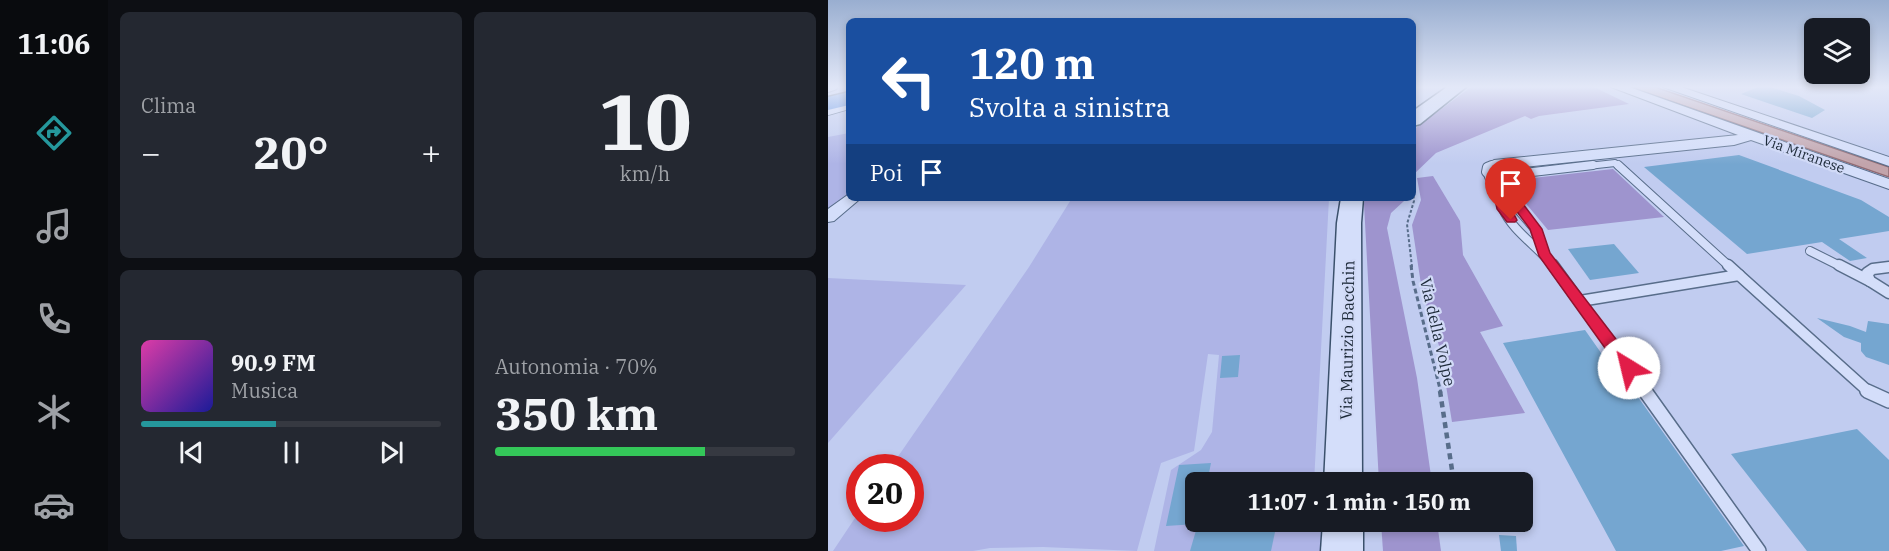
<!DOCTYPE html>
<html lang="it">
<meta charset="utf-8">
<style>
:root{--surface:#171b24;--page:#242831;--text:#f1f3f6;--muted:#9ea1a6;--line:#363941;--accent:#25979c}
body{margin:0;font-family:"IBM Plex Serif",serif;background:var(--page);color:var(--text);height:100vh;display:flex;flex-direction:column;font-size:22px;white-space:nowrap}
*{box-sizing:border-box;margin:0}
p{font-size:20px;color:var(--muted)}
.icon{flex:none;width:33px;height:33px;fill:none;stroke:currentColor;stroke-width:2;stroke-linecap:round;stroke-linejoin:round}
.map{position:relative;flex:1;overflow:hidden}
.panel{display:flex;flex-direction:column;gap:12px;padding:12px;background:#0d0f14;width:720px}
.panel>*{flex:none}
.banner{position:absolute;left:18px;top:18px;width:570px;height:183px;border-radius:9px;box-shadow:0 3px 9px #0003;background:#1a4fa0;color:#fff;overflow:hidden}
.fabs{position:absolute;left:976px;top:18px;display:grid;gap:12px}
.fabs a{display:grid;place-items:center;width:66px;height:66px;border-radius:9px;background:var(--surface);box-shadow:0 3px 9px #0003;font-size:30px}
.speed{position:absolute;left:18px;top:454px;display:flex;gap:12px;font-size:30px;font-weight:700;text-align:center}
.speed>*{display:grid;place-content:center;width:78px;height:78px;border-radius:50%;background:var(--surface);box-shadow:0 3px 9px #0003;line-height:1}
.speed .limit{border:9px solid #d22;background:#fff;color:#111}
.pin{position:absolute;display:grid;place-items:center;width:51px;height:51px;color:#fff;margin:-62px -26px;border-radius:50% 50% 50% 0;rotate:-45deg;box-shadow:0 0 6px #0007}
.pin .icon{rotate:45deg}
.me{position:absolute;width:66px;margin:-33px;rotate:324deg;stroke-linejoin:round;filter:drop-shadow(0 0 4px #0008)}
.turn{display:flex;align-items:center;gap:21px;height:126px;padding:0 24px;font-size:27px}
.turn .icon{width:78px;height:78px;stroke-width:2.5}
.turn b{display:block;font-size:42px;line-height:51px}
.then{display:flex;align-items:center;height:57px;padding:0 24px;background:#0003;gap:12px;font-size:22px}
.big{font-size:45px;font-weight:800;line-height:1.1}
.panel .card{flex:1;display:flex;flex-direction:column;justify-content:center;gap:9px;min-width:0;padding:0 21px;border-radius:9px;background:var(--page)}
.panel .dial{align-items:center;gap:0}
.dial b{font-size:78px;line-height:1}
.song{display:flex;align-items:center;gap:18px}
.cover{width:72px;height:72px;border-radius:9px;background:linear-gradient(135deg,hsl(320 70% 55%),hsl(240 70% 35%))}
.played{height:6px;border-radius:3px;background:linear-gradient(90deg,var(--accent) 45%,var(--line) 45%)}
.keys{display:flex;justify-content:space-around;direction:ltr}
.heat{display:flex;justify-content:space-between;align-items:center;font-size:33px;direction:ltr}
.charge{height:9px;border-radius:4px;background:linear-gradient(90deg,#34c759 70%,var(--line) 0)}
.panel .tiles{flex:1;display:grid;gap:12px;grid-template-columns:repeat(2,1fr)}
.trip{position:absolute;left:357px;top:472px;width:348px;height:60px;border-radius:9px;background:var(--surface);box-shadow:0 3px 9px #0003;font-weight:800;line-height:60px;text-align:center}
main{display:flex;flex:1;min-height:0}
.menu{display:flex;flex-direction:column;width:108px;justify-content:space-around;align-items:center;background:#090b0e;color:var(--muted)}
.menu .icon{width:42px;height:42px}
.menu .on{color:var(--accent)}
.menu b{font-size:27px;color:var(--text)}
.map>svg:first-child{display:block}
.farmland{fill:#aeb4e6}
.green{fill:#9e94ce}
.water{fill:#c2a4ab;stroke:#906a72;stroke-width:1.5}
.building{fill:#75a6d0}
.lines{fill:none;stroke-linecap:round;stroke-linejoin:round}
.lane-far3-casing{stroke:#586d8a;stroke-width:8}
.lane-far2-casing{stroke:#586d8a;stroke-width:10}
.lane-far1-casing{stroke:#586d8a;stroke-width:13}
.lane-casing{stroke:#586d8a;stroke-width:16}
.street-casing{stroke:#586d8a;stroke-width:2}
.secondary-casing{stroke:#3b516c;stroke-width:3}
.highway-casing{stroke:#2c4157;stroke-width:3}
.path-far2{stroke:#586d8a;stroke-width:2;stroke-dasharray:3 2;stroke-linecap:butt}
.path-far1{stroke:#586d8a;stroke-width:3;stroke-dasharray:5 3;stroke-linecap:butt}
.path{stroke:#586d8a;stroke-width:4.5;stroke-dasharray:6 4.5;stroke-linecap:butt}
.lane-far3{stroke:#d4defa;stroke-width:6}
.lane-far2{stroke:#d4defa;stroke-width:8}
.lane-far1{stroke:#d4defa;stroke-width:10}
.lane{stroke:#d4defa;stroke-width:13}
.street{fill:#d4defa;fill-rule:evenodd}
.secondary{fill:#d4defa;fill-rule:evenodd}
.highway{fill:#4d88e3;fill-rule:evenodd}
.route{fill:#e11d48;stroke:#92132f;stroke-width:1.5}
.labels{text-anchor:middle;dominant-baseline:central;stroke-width:4.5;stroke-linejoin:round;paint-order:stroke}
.far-street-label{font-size:14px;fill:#1d2a39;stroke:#d1daf7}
.street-label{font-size:16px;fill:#1d2a39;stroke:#d1daf7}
</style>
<main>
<nav class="menu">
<b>11:06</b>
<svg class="icon on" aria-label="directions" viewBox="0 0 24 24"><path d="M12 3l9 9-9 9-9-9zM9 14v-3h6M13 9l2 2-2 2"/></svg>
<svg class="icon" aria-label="music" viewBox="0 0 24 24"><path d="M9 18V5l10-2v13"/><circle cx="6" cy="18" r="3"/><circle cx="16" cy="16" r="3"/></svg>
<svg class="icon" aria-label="phone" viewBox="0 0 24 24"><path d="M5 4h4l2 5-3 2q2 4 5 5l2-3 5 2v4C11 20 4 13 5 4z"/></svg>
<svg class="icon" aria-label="climate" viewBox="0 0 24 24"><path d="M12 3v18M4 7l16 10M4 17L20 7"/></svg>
<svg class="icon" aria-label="car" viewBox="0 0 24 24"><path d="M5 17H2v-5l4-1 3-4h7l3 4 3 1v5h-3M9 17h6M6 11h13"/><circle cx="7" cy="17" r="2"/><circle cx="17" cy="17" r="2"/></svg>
</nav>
<section class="panel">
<div class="tiles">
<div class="card"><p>Clima</p>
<div class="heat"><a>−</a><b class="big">20°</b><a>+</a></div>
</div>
<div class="card dial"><b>10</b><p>km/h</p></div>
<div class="card">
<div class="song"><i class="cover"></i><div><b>90.9 FM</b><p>Musica</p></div></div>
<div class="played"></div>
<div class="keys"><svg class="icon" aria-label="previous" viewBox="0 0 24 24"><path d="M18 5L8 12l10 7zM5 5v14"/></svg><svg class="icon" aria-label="pause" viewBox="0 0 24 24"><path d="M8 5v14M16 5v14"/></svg><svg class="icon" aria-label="next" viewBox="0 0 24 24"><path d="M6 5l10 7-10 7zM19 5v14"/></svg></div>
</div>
<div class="card"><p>Autonomia · 70%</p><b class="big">350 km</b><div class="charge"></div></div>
</div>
</section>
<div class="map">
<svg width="1061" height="551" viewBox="0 0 1061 551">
<rect width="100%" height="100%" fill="#c1ccf0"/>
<g class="farmland">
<polygon points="21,133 21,195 0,210 0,137"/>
<polygon points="244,198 501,198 486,483 368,483 368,522 495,522 497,551 326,551 343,470 373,450 384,432 391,355 380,354 366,451 333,463 309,551 215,547 162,548 145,551 5,551 31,512 32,519 82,519 82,468 62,468 201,267"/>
<polygon points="0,278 138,285 0,443"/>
</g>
<g class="green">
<polygon points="643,87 766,87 801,104 711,116 703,119 697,116 608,153 585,175 585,130"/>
<polygon points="785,169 836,217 720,230 679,181"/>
<polygon points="605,176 632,221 635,255 675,326 652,332 697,413 624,422 612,349 594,291 584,225 593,200 589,178"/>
<polygon points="537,198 575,198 576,201 563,213 559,228 589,378 604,483 551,483 536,204"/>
<polygon points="553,522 609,522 613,551 555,551"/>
</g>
<polygon class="water" points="802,87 827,87 1061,167 1061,177"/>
<g class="building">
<polygon points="930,87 942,87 971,96 997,110 984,118 913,94"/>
<polygon points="911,155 1033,200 1061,217 1061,231 1011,239 1039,258 1022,261 994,242 919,254 816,167"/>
<polygon points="786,244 811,273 762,280 740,249"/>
<polygon points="989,318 1022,326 1038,332 1040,321 1061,324 1061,365 1038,357 1033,351 1033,343 1016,337"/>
<polygon points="757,330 790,377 795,376 916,546 893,551 788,551 675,343"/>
<polygon points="412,355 410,377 392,378 394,356"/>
<polygon points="1029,429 1061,460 1061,551 979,551 903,454"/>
<polygon points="383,463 379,483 368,483 368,524 338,526 351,465"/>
<polygon points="369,527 447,532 443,551 362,551"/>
<polygon points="671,535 688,536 689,551 673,551"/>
</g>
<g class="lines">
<g class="lane-far3-casing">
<g id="lane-far3">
<polyline points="0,89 6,87"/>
<polyline points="0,112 21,106"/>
<polyline points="659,167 666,165"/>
<polyline points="751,167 787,163 791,167"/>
</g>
</g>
<g class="lane-far2-casing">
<g id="lane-far2">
<polyline points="664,165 659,167 658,172 706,228 716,254"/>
<polyline points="790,165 902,267"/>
<polyline points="661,177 765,165"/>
<path d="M671,190C672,196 673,204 675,209C685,232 711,247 726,267"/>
<polyline points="982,251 1014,267"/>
</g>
</g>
<g class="lane-far1-casing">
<g id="lane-far1">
<polyline points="725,265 818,393"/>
<polyline points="1011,265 1042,281"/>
<polyline points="1061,267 1045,269 1039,273 1042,281 1061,293"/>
<polyline points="911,275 1042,393"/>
<polyline points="752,301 911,275 900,265"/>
</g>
</g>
<g class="lane-casing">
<g id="lane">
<polyline points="817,391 931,551"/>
<polyline points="1039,391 1061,401"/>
</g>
</g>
<g class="street-casing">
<g id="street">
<polygon points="783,87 801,87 1061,179 1061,189 923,140 906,145 666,170 658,165 666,160 910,135"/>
<polygon points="835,87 853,87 1061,157 1061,166"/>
<polygon points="21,194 21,198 33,198 6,221 0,222 0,209"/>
</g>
</g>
<g class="secondary-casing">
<g id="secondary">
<polygon points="619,87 638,87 592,124 585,126 585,111"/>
<polygon points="513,198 535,198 533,223 534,483 496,483 509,223"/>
<polygon points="495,522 535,522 535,551 493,551"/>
</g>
</g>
<g class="highway-casing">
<polygon id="highway" points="21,92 21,105 0,110 0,97"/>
</g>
<polyline class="path-far2" points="584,267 579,224 586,201 585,188"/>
<polyline class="path-far1" points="583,265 585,281 613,393"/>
<polyline class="path" points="612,391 626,483"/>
<use href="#lane-far3" class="lane-far3"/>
<use href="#lane-far2" class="lane-far2"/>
<use href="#lane-far1" class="lane-far1"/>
<use href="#lane" class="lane"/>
<use href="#street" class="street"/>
<use href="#secondary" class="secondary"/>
<use href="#highway" class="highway"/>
</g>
<linearGradient id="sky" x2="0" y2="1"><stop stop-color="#99aed0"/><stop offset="0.53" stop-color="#e3e8f8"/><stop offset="1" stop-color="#e3e8f8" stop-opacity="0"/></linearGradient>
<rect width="1061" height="164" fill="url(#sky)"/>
<polygon class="route" points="671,187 695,204 714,229 722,253 807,364 809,368 807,373 801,375 795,373 711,256 702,229 687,209 680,203 689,220 687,222 679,222 669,209 665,190"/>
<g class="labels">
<g class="far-street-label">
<text transform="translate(976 154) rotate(20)">Via Miranese</text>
</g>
<g class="street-label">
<text transform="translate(610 332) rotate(77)">Via della Volpe</text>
<text transform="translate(519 340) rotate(-89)">Via Maurizio Bacchin</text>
</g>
</g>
</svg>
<div class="fabs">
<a><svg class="icon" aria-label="layers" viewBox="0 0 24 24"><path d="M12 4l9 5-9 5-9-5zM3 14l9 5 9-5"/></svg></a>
</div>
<div class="speed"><div class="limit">20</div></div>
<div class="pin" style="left:683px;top:220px;background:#d93025"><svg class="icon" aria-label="arrive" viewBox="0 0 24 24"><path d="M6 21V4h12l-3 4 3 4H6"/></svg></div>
<svg class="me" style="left:801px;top:368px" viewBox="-20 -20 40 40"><circle r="19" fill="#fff"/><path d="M0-13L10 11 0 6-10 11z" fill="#e11d48"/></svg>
<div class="trip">11:07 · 1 min · 150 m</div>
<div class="banner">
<div class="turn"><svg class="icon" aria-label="left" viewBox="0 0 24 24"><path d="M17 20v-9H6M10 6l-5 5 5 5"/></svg><div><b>120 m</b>Svolta a sinistra</div></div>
<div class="then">Poi<svg class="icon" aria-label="arrive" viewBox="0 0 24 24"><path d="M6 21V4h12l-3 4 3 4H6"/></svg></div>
</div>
</div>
</main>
